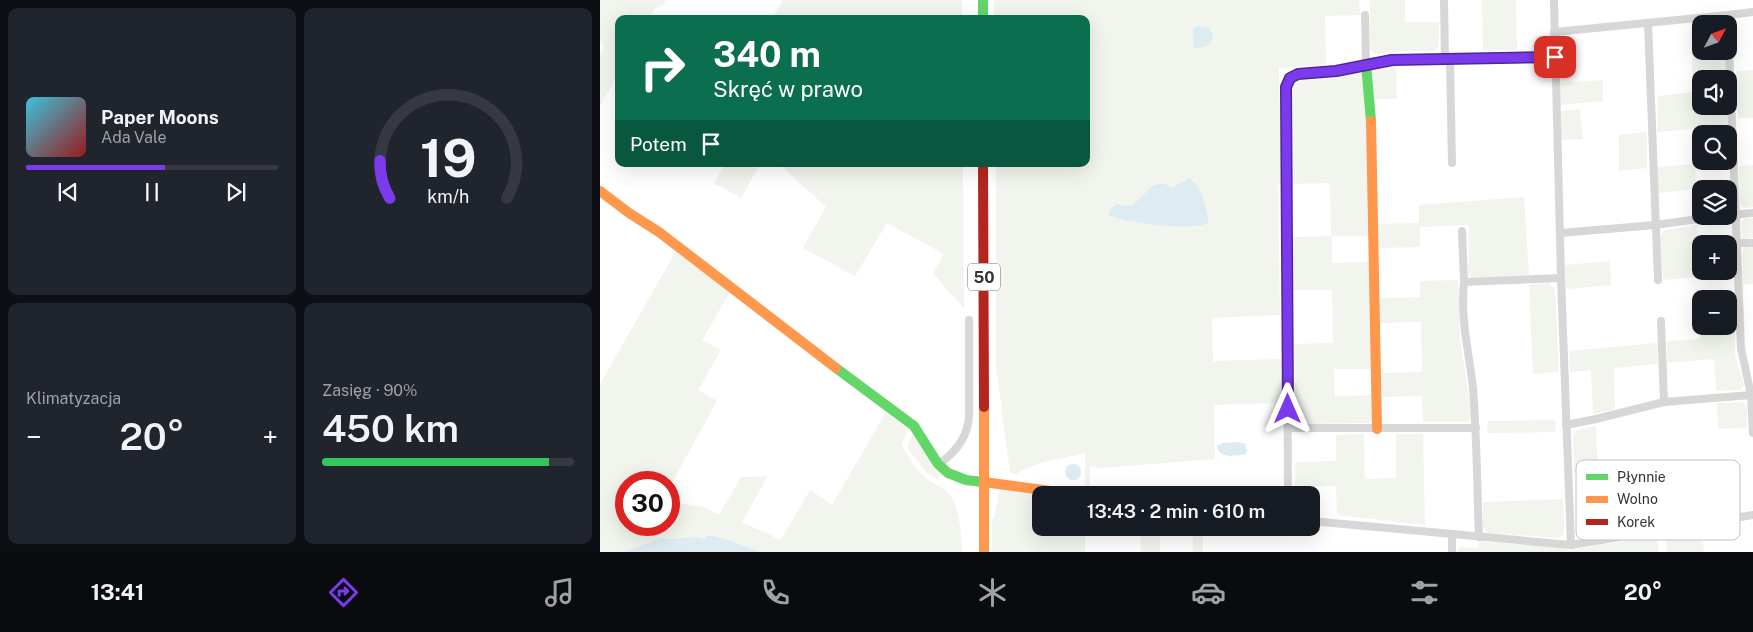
<!DOCTYPE html>
<html lang="pl">
<meta charset="utf-8">
<style>
:root{--surface:#171b24;--page:#20242c;--text:#f1f3f6;--muted:#9ea1a6;--line:#363941;--accent:#7c3aed}
body{margin:0;font-family:"Public Sans",sans-serif;background:var(--page);color:var(--text);height:100vh;display:flex;flex-direction:column;font-size:19px;white-space:nowrap}
*{box-sizing:border-box;margin:0}
p{font-size:16px;color:var(--muted)}
.icon{flex:none;width:28px;height:28px;fill:none;stroke:currentColor;stroke-width:2;stroke-linecap:round;stroke-linejoin:round}
.map{position:relative;flex:1;overflow:hidden}
.panel{display:flex;flex-direction:column;gap:8px;padding:8px;background:#0d0f14;width:600px}
.panel>*{flex:none}
.banner{position:absolute;left:15px;top:15px;width:475px;height:152px;border-radius:10px;box-shadow:0 5px 20px #0002;background:#0b6e4f;color:#fff;overflow:hidden}
.needle{width:32px;rotate:49deg}
.fabs{position:absolute;left:1092px;top:15px;display:grid;gap:10px}
.fabs a{display:grid;place-items:center;width:45px;height:45px;border-radius:10px;background:var(--surface);box-shadow:0 5px 20px #0002;font-size:25px}
.speed{position:absolute;left:15px;top:471px;display:flex;gap:10px;font-size:25px;font-weight:700;text-align:center}
.speed>*{display:grid;place-content:center;width:65px;height:65px;border-radius:50%;background:var(--surface);box-shadow:0 5px 20px #0002;line-height:1}
.speed .limit{border:8px solid #d22;background:#fff;color:#111}
.pin{position:absolute;display:grid;place-items:center;width:42px;height:42px;color:#fff;margin:-21px;border-radius:10px;box-shadow:0 2px 8px #0006}
.me{position:absolute;width:55px;margin:-28px;rotate:0deg;stroke-linejoin:round;filter:drop-shadow(0 0 4px #0008)}
.turn{display:flex;align-items:center;gap:18px;height:105px;padding:0 15px;font-size:22px}
.turn .icon{width:65px;height:65px;stroke-width:2.5}
.turn b{display:block;font-size:35px;line-height:42px}
.then{display:flex;align-items:center;height:48px;padding:0 15px;background:#0003;gap:10px;font-size:19px}
.big{font-size:38px;font-weight:600;line-height:1.1}
.panel .card{flex:1;display:flex;flex-direction:column;justify-content:center;gap:8px;min-width:0;padding:0 18px;border-radius:10px;background:var(--page)}
.panel .dial{align-items:center;gap:0}
.dial svg{height:130px;overflow:visible;fill:none;stroke:var(--line);stroke-width:7;stroke-linecap:round;text-anchor:middle}
.dial text{fill:var(--text);stroke:none}
.song{display:flex;align-items:center;gap:15px}
.cover{width:60px;height:60px;border-radius:8px;background:linear-gradient(135deg,hsl(190 70% 55%),hsl(0 70% 35%))}
.played{height:5px;border-radius:2px;background:linear-gradient(90deg,var(--accent) 55%,var(--line) 55%)}
.keys{display:flex;justify-content:space-around;direction:ltr}
.heat{display:flex;justify-content:space-between;align-items:center;font-size:28px;direction:ltr}
.charge{height:8px;border-radius:4px;background:linear-gradient(90deg,#34c759 90%,var(--line) 0)}
.panel .tiles{flex:1;display:grid;gap:8px;grid-template-columns:repeat(2,1fr)}
.trip{position:absolute;left:432px;top:486px;width:288px;height:50px;border-radius:10px;background:var(--surface);box-shadow:0 5px 20px #0002;font-weight:600;line-height:50px;text-align:center}
.menu{display:flex;height:80px;justify-content:space-around;align-items:center;background:#090b0e;color:var(--muted)}
.menu .icon{width:35px;height:35px}
.menu .selected{color:var(--accent)}
.menu b{font-size:22px;color:var(--text)}
main{display:flex;flex:1;min-height:0}
.map>svg:first-child{display:block}
.green{fill:#f1f5ed}
.water{fill:#ddebf3}
.lines{fill:none;stroke-linecap:round;stroke-linejoin:round}
.street{stroke:#d7d7d7;stroke-width:8}
.fast{stroke:#63d668;stroke-width:10}
.slow{stroke:#ff974d;stroke-width:10}
.jam{stroke:#b3261e;stroke-width:10}
.route-casing{stroke:#51269a;stroke-width:12}
.route{stroke:#7c3aed;stroke-width:9}
.labels{text-anchor:middle;dominant-baseline:central;stroke-width:5;stroke-linejoin:round;paint-order:stroke}
.shield{fill:#fff;stroke:#707070;stroke-width:1}
.shield-label{font-size:16px;font-weight:bold;fill:#333}
.key{fill:#fff;stroke:#c2c2c2;stroke-width:1}
.key-label{font-size:14px;fill:#333}
</style>
<main>
<section class="panel">
<div class="tiles">
<div class="card">
<div class="song"><i class="cover"></i><div><b>Paper Moons</b><p>Ada Vale</p></div></div>
<div class="played"></div>
<div class="keys"><svg class="icon" aria-label="previous" viewBox="0 0 24 24"><path d="M18 5L8 12l10 7zM5 5v14"/></svg><svg class="icon" aria-label="pause" viewBox="0 0 24 24"><path d="M8 5v14M16 5v14"/></svg><svg class="icon" aria-label="next" viewBox="0 0 24 24"><path d="M6 5l10 7-10 7zM19 5v14"/></svg></div>
</div>
<div class="card dial"><svg viewBox="0 0 100 80">
<path d="M14 69A42 42 0 1 1 86 69"/>
<path d="M14 69A42 42 0 0 1 8 46" stroke="#7c3aed"/>
<text x="50" y="56" font-size="32" font-weight="700">19</text>
<text x="50" y="72" font-size="11">km/h</text>
</svg></div>
<div class="card"><p>Klimatyzacja</p>
<div class="heat"><a>−</a><b class="big">20°</b><a>+</a></div>
</div>
<div class="card"><p>Zasięg · 90%</p><b class="big">450 km</b><div class="charge"></div></div>
</div>
</section>
<div class="map">
<svg width="1153" height="552" viewBox="0 0 1153 552">
<rect width="100%" height="100%" fill="#fff"/>
<g class="green">
<polygon points="0,0 66,0 63,5 54,9 49,19 19,19 19,72 0,106 0,55 4,47 0,40"/>
<polygon points="183,0 362,0 362,19 172,19"/>
<polygon points="394,0 759,0 760,15 725,16 726,65 679,68 681,183 678,183 680,315 612,318 613,361 681,359 682,403 614,405 615,459 501,468 490,466 490,493 485,492 485,453 440,463 415,474 410,473 396,366 396,164 486,164 486,19 394,19"/>
<polygon points="770,0 805,0 805,22 839,22 839,46 834,51 805,51 775,54 770,49"/>
<polygon points="882,0 916,0 917,50 883,51"/>
<polygon points="1101,26 1101,51 1126,51 1127,79 1101,79 1101,106 1128,106 1129,134 1101,134 1101,146 1095,147 1094,129 1057,132 1058,96 1093,92 1091,27"/>
<polygon points="796,64 797,99 774,99 771,72 776,65"/>
<polygon points="757,70 762,74 767,125 769,236 732,236 732,263 770,262 772,369 734,369 735,396 772,395 773,418 768,423 700,424 695,418 694,344 733,343 732,290 693,290 692,237 731,236 730,183 691,184 689,84 694,79 728,77"/>
<polygon points="1153,70 1153,118 1138,118 1136,71"/>
<polygon points="1003,80 1003,101 960,105 959,83"/>
<polygon points="980,109 983,139 964,140 961,138 960,115 963,111"/>
<polygon points="1047,132 1047,168 1019,171 1019,135"/>
<polygon points="125,164 160,164 141,198 114,183"/>
<polygon points="179,164 363,164 364,308 333,274 344,254 287,223 255,276 203,248 226,207"/>
<polygon points="1095,164 1096,189 1058,193 1057,167"/>
<polygon points="1153,165 1153,207 1145,208 1140,203 1139,166"/>
<polygon points="924,197 929,275 872,278 868,275 869,225 820,227 820,247 779,248 778,224 819,223 819,205"/>
<polygon points="1146,218 1153,218 1153,238 1142,239 1141,223"/>
<polygon points="1097,225 1099,277 1063,280 1060,236 1065,230"/>
<polygon points="1146,245 1153,245 1153,284 1143,285 1143,251"/>
<path d="M76,251L130,292L102,340L121,350L98,390L117,401L69,488V482H26V525H69V502L103,507L119,515L141,477L168,476L142,522L181,540L210,490L232,505L286,412L304,426L307,433L302,445C308,457 317,471 327,479C335,485 344,487 350,495C360,507 361,537 362,552H161L126,539H105L96,537L73,539L61,538L23,552H0V384Z"/>
<polygon points="1010,261 1011,285 966,289 965,265"/>
<polygon points="858,280 860,339 872,417 867,422 823,422 822,396 782,397 782,373 822,372 821,322 780,323 780,298 820,297 820,281"/>
<polygon points="949,283 955,289 959,372 933,374 929,285"/>
<polygon points="1135,329 1135,356 1144,384 1141,390 1116,391 1114,359 1067,363 1067,341 1100,339 1100,330"/>
<polygon points="1057,343 1058,364 1014,368 1015,409 993,414 991,370 970,372 969,351"/>
<polygon points="1142,402 1147,406 1147,428 1118,429 1117,403"/>
<polygon points="955,420 956,432 887,433 888,421"/>
<polygon points="996,426 998,472 974,473 973,436 977,430"/>
<polygon points="764,434 765,479 796,478 796,434 823,434 825,525 737,515 736,486 695,487 695,462 736,461 736,435"/>
<polygon points="312,435 318,439 341,481 327,473 308,449 308,444"/>
<polygon points="400,488 441,495 441,528 485,528 485,552 392,552 392,519 394,518"/>
<polygon points="963,499 964,533 959,538 888,533 883,527 883,502"/>
<polygon points="540,528 560,528 560,552 541,552"/>
<polygon points="592,528 603,528 603,552 593,552"/>
<polygon points="1102,529 1104,552 1067,552 1066,540 1070,534"/>
<polygon points="1057,536 1059,552 856,552 860,547 878,548 879,541 967,548 968,550"/>
</g>
<g class="water">
<polygon points="598,26 609,28 613,34 611,43 606,46 594,49 593,31 595,27"/>
<path d="M589,178C603,186 606,208 609,223C589,231 530,223 509,216L511,208L517,204L523,206L533,205L553,186L563,183L572,188Z"/>
<path d="M638,442L645,444L647,451L646,454C636,456 618,459 617,446L623,443Z"/>
<circle cx="473" cy="472" r="8"/>
<polygon points="108,535 126,539 161,552 23,552 61,538 73,539 96,537 105,539"/>
</g>
<g class="lines">
<g class="street">
<polyline points="844,0 845,60"/>
<polyline points="954,0 961,278 971,545"/>
<polyline points="1128,15 1153,12"/>
<polyline points="1048,23 1058,280"/>
<polyline points="954,32 1128,15 1128,24"/>
<polyline points="1129,48 1141,348 1151,395 1153,395"/>
<polyline points="850,60 852,163"/>
<polyline points="1129,215 1153,213"/>
<polyline points="862,231 864,282"/>
<polyline points="961,233 1055,225 1120,216"/>
<polyline points="1137,243 1153,243"/>
<polyline points="1061,321 1064,402"/>
<polyline points="966,425 996,419 1064,402 1151,395 1153,433"/>
<polyline points="688,428 876,428"/>
<path d="M339,464C356,452 368,437 369,416V320"/>
<polyline points="688,495 686,87 689,78 699,74 736,71 766,64 765,15"/>
<polyline points="711,521 971,545 1153,515"/>
<polyline points="852,535 852,552"/>
<path d="M879,537C877,487 877,438 873,388C869,352 860,318 864,282L961,278"/>
</g>
<g class="fast">
<polyline points="383,0 383,19"/>
<polyline points="771,121 766,64 792,60 955,57"/>
<polyline points="236,368 314,426 338,464 348,473 366,480 391,483"/>
</g>
<g class="slow">
<polyline points="771,121 777,429"/>
<polyline points="0,191 29,213 59,232 236,368"/>
<polyline points="384,407 384,552"/>
<polyline points="391,483 480,495"/>
</g>
<polyline class="jam" points="383,164 384,407"/>
</g>
<g class="lines">
<g class="route-casing">
<polyline id="route" points="688,409 686,87 690,78 698,74 736,71 792,60 955,57"/>
</g>
<use href="#route" class="route"/>
</g>
<g class="labels">
<rect class="shield" x="368" y="263.5" width="32" height="27" rx="4"/>
<g class="shield-label">
<text x="384" y="277">50</text>
</g>
</g>
<rect x="976" y="460" width="164" height="80" rx="8" class="key"/>
<rect x="986" y="474" width="22" height="6" fill="#63d668"/>
<rect x="986" y="496" width="22" height="7" fill="#ff974d"/>
<rect x="986" y="519" width="22" height="6" fill="#b3261e"/>
<g class="key-label">
<text x="1017" y="482">Płynnie</text>
<text x="1017" y="504">Wolno</text>
<text x="1017" y="527">Korek</text>
</g>
</svg>
<div class="fabs">
<a><svg class="needle" viewBox="-14 -14 28 28"><path d="M0-13l5 13h-10z" fill="#e53935"/><path d="M0 13l5-13h-10z" fill="#9ea1a6"/></svg></a>
<a><svg class="icon" aria-label="sound" viewBox="0 0 24 24"><path d="M4 9h4l5-4v14l-5-4H4zM17 9q2 3 0 6"/></svg></a>
<a><svg class="icon" aria-label="search" viewBox="0 0 24 24"><circle cx="10" cy="10" r="6"/><path d="M15 15l6 6"/></svg></a>
<a><svg class="icon" aria-label="layers" viewBox="0 0 24 24"><path d="M12 4l9 5-9 5-9-5zM3 14l9 5 9-5"/></svg></a>
<a>+</a>
<a>−</a>
</div>
<div class="speed"><div class="limit">30</div></div>
<div class="pin" style="left:955px;top:57px;background:#d93025"><svg class="icon" aria-label="arrive" viewBox="0 0 24 24"><path d="M6 21V4h12l-3 4 3 4H6"/></svg></div>
<svg class="me" style="left:688px;top:409px" viewBox="-20 -20 40 40"><path d="M0-17L14 15 0 8-14 15z" fill="#7c3aed" stroke="#fff" stroke-width="4"/></svg>
<div class="trip">13:43 · 2 min · 610 m</div>
<div class="banner">
<div class="turn"><svg class="icon" aria-label="right" viewBox="0 0 24 24"><path d="M7 20v-9h11M14 6l5 5-5 5"/></svg><div><b>340 m</b>Skręć w prawo</div></div>
<div class="then">Potem<svg class="icon" aria-label="arrive" viewBox="0 0 24 24"><path d="M6 21V4h12l-3 4 3 4H6"/></svg></div>
</div>
</div>
</main>
<nav class="menu">
<b>13:41</b>
<svg class="icon selected" aria-label="directions" viewBox="0 0 24 24"><path d="M12 3l9 9-9 9-9-9zM9 14v-3h6M13 9l2 2-2 2"/></svg>
<svg class="icon" aria-label="music" viewBox="0 0 24 24"><path d="M9 18V5l10-2v13"/><circle cx="6" cy="18" r="3"/><circle cx="16" cy="16" r="3"/></svg>
<svg class="icon" aria-label="phone" viewBox="0 0 24 24"><path d="M5 4h4l2 5-3 2q2 4 5 5l2-3 5 2v4C11 20 4 13 5 4z"/></svg>
<svg class="icon" aria-label="climate" viewBox="0 0 24 24"><path d="M12 3v18M4 7l16 10M4 17L20 7"/></svg>
<svg class="icon" aria-label="car" viewBox="0 0 24 24"><path d="M5 17H2v-5l4-1 3-4h7l3 4 3 1v5h-3M9 17h6M6 11h13"/><circle cx="7" cy="17" r="2"/><circle cx="17" cy="17" r="2"/></svg>
<svg class="icon" aria-label="filters" viewBox="0 0 24 24"><path d="M4 7h16M4 17h16"/><circle cx="9" cy="7" r="2"/><circle cx="15" cy="17" r="2"/></svg>
<b>20°</b>
</nav>
